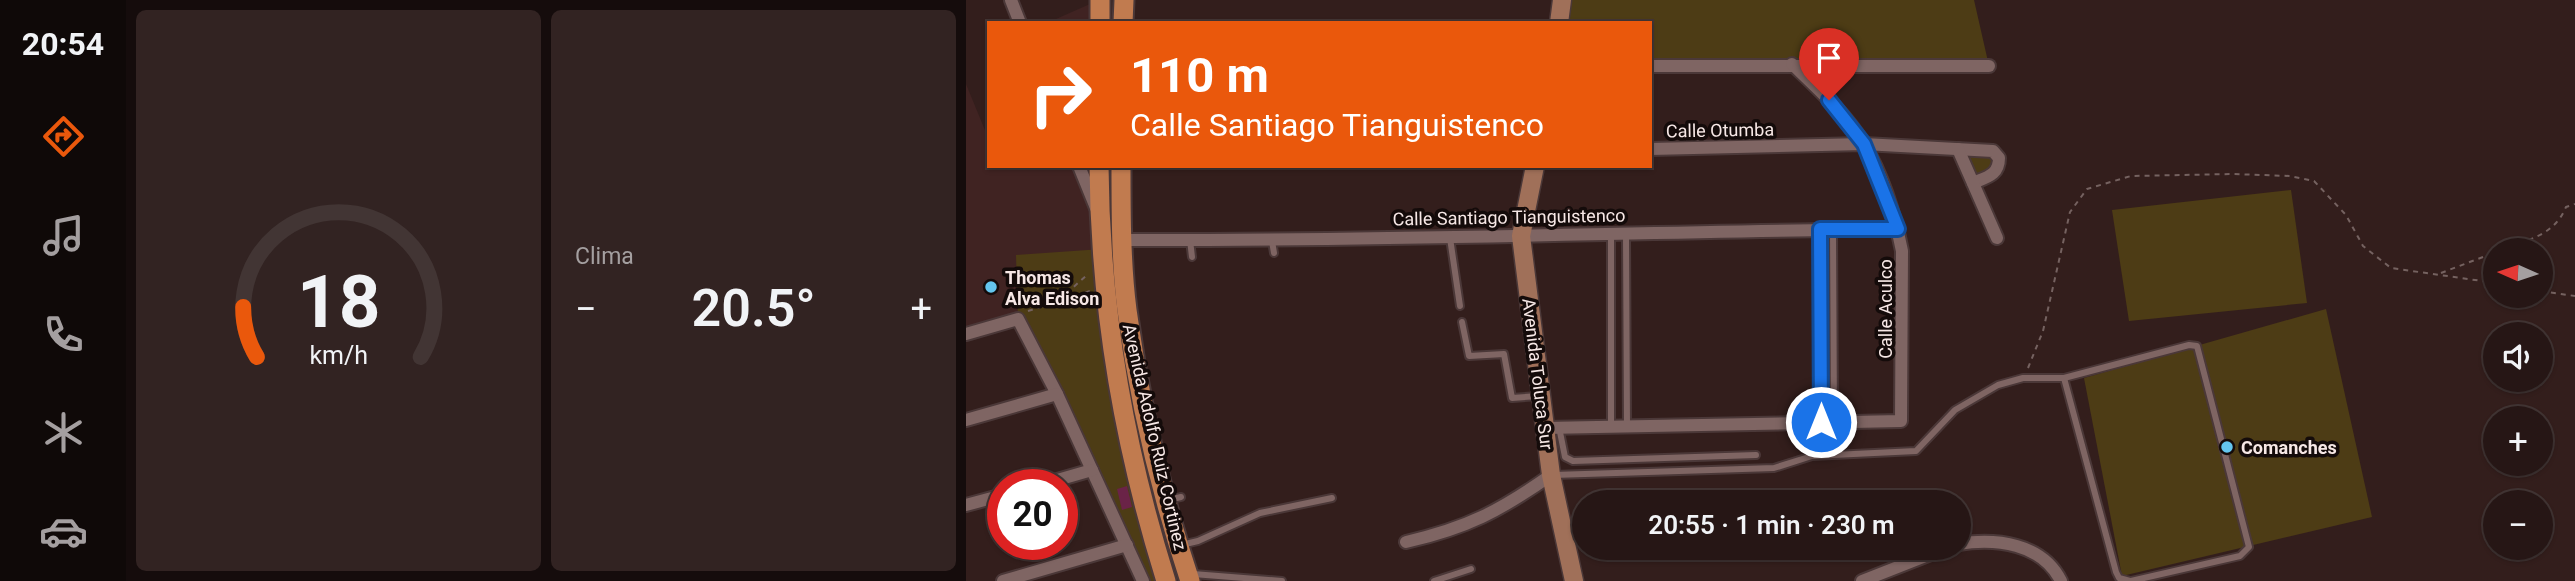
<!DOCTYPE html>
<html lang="es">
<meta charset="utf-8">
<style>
:root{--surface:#261615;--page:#322322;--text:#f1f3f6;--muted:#a49fa0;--line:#423534;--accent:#ea580c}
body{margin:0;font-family:Roboto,sans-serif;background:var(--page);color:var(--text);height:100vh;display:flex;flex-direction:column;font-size:26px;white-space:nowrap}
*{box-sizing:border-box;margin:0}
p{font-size:23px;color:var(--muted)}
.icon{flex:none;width:38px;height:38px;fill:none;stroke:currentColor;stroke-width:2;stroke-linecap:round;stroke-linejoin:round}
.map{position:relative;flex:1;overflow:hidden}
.details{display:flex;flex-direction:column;gap:10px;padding:10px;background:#150c0c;width:840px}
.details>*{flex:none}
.hud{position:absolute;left:21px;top:21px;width:665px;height:147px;border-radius:0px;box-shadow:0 2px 5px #0004,0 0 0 2px var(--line);background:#ea580c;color:#fff;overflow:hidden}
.needle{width:46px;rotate:273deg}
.tools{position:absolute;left:1517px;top:238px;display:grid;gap:14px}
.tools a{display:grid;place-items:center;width:70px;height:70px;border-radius:50%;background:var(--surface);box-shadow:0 2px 5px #0004,0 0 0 2px var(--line);font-size:35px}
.speed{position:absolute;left:21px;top:469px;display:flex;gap:14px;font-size:35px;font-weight:700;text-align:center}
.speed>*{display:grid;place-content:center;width:91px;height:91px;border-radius:50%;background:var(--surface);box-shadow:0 2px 5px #0004,0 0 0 2px var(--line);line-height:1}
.speed .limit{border:10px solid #d22;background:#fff;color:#111}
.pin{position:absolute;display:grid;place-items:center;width:60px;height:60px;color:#fff;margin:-72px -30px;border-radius:50% 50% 50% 0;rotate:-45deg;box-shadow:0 0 7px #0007}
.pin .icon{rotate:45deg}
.me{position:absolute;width:77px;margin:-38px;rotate:0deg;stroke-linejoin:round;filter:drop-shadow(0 0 5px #0008)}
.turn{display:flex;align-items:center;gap:24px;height:147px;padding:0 28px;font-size:32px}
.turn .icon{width:91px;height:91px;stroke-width:2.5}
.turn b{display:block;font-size:49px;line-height:60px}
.big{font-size:52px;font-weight:600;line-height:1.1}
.details .card{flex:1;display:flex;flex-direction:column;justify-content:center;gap:10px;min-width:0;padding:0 24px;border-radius:10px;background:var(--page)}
.details .dial{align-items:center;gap:0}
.dial svg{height:182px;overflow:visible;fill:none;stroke:var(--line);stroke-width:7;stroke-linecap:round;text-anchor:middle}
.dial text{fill:var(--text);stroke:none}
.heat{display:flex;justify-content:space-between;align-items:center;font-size:38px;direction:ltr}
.details .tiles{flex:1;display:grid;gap:10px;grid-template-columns:repeat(2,1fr)}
.trip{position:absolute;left:606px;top:490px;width:399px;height:70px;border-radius:35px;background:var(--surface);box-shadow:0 2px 5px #0004,0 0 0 2px var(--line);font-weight:600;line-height:70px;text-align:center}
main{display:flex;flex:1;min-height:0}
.menu{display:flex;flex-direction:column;width:126px;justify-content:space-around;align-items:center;background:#0f0908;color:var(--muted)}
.menu .icon{width:49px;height:49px}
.menu .active{color:var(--accent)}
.menu b{font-size:32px;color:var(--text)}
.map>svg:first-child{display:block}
.built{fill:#402322}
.green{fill:#4d3c15}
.building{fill:#6a2347}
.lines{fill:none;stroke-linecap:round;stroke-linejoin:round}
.lane-casing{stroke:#4b3838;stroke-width:10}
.street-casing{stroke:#4b3838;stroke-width:16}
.secondary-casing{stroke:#4b3838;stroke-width:21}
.primary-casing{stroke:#4b3838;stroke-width:23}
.path{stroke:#756260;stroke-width:2;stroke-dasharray:5 5;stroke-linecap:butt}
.lane{stroke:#7f6563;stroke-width:6}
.street{stroke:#7f6563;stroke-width:12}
.secondary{stroke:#a07059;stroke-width:18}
.primary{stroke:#c17b4f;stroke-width:19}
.route-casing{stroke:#114b97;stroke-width:18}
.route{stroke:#1a73e8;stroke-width:12}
.poi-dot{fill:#64c5ee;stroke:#140b0a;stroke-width:2.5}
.labels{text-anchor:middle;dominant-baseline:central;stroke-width:7;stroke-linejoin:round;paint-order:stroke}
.street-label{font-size:18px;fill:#f7e8e6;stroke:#140b0a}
.poi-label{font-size:18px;font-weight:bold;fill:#f7e8e6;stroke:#140b0a;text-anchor:start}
</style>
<main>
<nav class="menu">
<b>20:54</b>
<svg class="icon active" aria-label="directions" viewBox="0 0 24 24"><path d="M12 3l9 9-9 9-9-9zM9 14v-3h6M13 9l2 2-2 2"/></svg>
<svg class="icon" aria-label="music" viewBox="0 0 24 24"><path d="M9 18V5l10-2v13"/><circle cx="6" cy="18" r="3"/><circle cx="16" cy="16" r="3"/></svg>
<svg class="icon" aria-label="phone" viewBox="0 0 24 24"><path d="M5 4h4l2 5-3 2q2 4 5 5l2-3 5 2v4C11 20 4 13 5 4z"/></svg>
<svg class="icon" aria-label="climate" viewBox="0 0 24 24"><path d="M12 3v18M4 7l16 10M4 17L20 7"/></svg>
<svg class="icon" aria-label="car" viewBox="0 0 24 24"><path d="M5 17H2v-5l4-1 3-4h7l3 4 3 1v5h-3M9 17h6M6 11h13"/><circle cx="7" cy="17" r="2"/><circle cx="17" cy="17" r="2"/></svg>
</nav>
<section class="details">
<div class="tiles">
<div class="card dial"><svg viewBox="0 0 100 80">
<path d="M14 69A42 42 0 1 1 86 69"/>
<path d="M14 69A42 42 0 0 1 8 47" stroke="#ea580c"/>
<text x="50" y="56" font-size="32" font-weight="700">18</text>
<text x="50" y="72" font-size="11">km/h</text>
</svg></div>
<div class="card"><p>Clima</p>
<div class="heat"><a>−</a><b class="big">20.5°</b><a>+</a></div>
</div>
</div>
</section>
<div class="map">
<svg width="1609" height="581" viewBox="0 0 1609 581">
<rect width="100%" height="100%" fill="#331e1c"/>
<g class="built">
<polygon points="133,0 134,23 81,23"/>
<polygon points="0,84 23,140 23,166 133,166 136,249 52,319 0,334"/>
</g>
<g class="green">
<polygon points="596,0 1008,0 1023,66 684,66 684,23 593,23"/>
<polygon points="992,149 1017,149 1033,167 1007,183"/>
<polygon points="1325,190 1341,303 1163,321 1146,210"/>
<polygon points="136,249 138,286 200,581 177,581 52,319 50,255"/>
<polygon points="1360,309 1406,517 1156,576 1118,378"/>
</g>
<polygon class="building" points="161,486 166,507 156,510 151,489"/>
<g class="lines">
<g class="lane-casing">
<g id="lane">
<polyline points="854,229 855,422"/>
<polyline points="867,230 868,422"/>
<polyline points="645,234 645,426"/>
<polyline points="660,234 661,426"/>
<polyline points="484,238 494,306"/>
<polyline points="224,240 226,257"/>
<polyline points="306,241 308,253"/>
<polyline points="496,322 503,356 538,354 546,398 572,396"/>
<polyline points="1098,378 1150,572 1153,578 1164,581"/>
<polyline points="593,427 599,457 607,461 790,455"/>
<polyline points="587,475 808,468 846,456 950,451 989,410 1032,385 1057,378 1098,378 1223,345 1231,346 1283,547 1274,556 1165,581"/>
<polyline points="202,500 215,497"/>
<polyline points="215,545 232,541 294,513 366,498"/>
<polyline points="227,574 316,581"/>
<polyline points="468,581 505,569"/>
</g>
</g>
<g class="street-casing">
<g id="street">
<polyline points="45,0 54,23"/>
<polyline points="684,66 1023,66"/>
<path d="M684,149L898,144L1027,151L1033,158C1033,175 1021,177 1007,183"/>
<polyline points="992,149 1031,238"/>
<polyline points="113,166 130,208"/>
<path d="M156,240C414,241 673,232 932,229"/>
<polyline points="0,334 52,319 91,394 177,581"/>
<polyline points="0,420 91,394"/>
<path d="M579,428L935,421L936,251C929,216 916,175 898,144C880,114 851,88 826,64"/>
<polyline points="74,485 126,470"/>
<polyline points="0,505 37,495"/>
<path d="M440,542C501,528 534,511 585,475"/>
<path d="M992,544C1030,538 1076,543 1095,581"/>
<polyline points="37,581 161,545"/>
<polyline points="896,581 980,548"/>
</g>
</g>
<g class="secondary-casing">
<g id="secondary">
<polyline points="593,23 596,0"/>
<polyline points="569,166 555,236 585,475 608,581"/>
</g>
</g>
<g class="primary-casing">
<g id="primary">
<polyline points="134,23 134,0"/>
<polyline points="157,23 158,0"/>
<path d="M133,166C134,307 158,447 200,581"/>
<path d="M155,166C155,214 155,263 161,310C173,401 195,494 224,581"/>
</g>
</g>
<g class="path">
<path d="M1534,250C1561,240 1588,236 1600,207L1609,204"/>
<polyline points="1475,273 1530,252"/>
<polyline points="1575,291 1609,296"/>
<polyline points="93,300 122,274"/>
<polyline points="62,311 124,291"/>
<polyline points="1062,368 1077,331 1104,212 1121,189 1165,176 1267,174 1324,176 1348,181 1380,215 1397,246 1425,268 1530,283"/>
</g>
<use href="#lane" class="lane"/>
<use href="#street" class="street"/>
<use href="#secondary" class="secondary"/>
<use href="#primary" class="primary"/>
</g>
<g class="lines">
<g class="route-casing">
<polyline id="route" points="855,422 854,229 932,229 898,144 863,100"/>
</g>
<use href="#route" class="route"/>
</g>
<g class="poi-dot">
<circle cx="25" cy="287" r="7"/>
<circle cx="1261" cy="447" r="7"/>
</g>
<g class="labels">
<g class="street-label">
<text transform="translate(754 130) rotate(-1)">Calle Otumba</text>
<text transform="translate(543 217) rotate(-1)">Calle Santiago Tianguistenco</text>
<text transform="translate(919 309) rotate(-90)">Calle Aculco</text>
<text transform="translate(572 374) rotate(83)">Avenida Toluca Sur</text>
<text transform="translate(189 437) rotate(77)">Avenida Adolfo Ruiz Cortinez</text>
</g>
<g class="poi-label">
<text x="39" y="277">Thomas<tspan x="39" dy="21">Alva Edison</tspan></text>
<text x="1275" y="447">Comanches</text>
</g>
</g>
</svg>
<div class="tools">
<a><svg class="needle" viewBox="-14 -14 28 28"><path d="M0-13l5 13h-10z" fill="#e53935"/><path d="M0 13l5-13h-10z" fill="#a49fa0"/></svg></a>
<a><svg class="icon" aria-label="sound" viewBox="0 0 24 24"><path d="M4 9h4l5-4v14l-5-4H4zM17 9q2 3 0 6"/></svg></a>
<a>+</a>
<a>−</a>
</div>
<div class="speed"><div class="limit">20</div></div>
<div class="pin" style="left:863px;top:100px;background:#d93025"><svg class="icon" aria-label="arrive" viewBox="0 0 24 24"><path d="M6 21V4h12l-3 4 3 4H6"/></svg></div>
<svg class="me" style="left:855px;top:422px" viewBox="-20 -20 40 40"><circle r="17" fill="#1a73e8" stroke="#fff" stroke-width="3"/><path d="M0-11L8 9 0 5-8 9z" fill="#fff"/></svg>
<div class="trip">20:55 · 1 min · 230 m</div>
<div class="hud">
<div class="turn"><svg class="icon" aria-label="right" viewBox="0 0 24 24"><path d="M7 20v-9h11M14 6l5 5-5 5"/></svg><div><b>110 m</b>Calle Santiago Tianguistenco</div></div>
</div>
</div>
</main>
